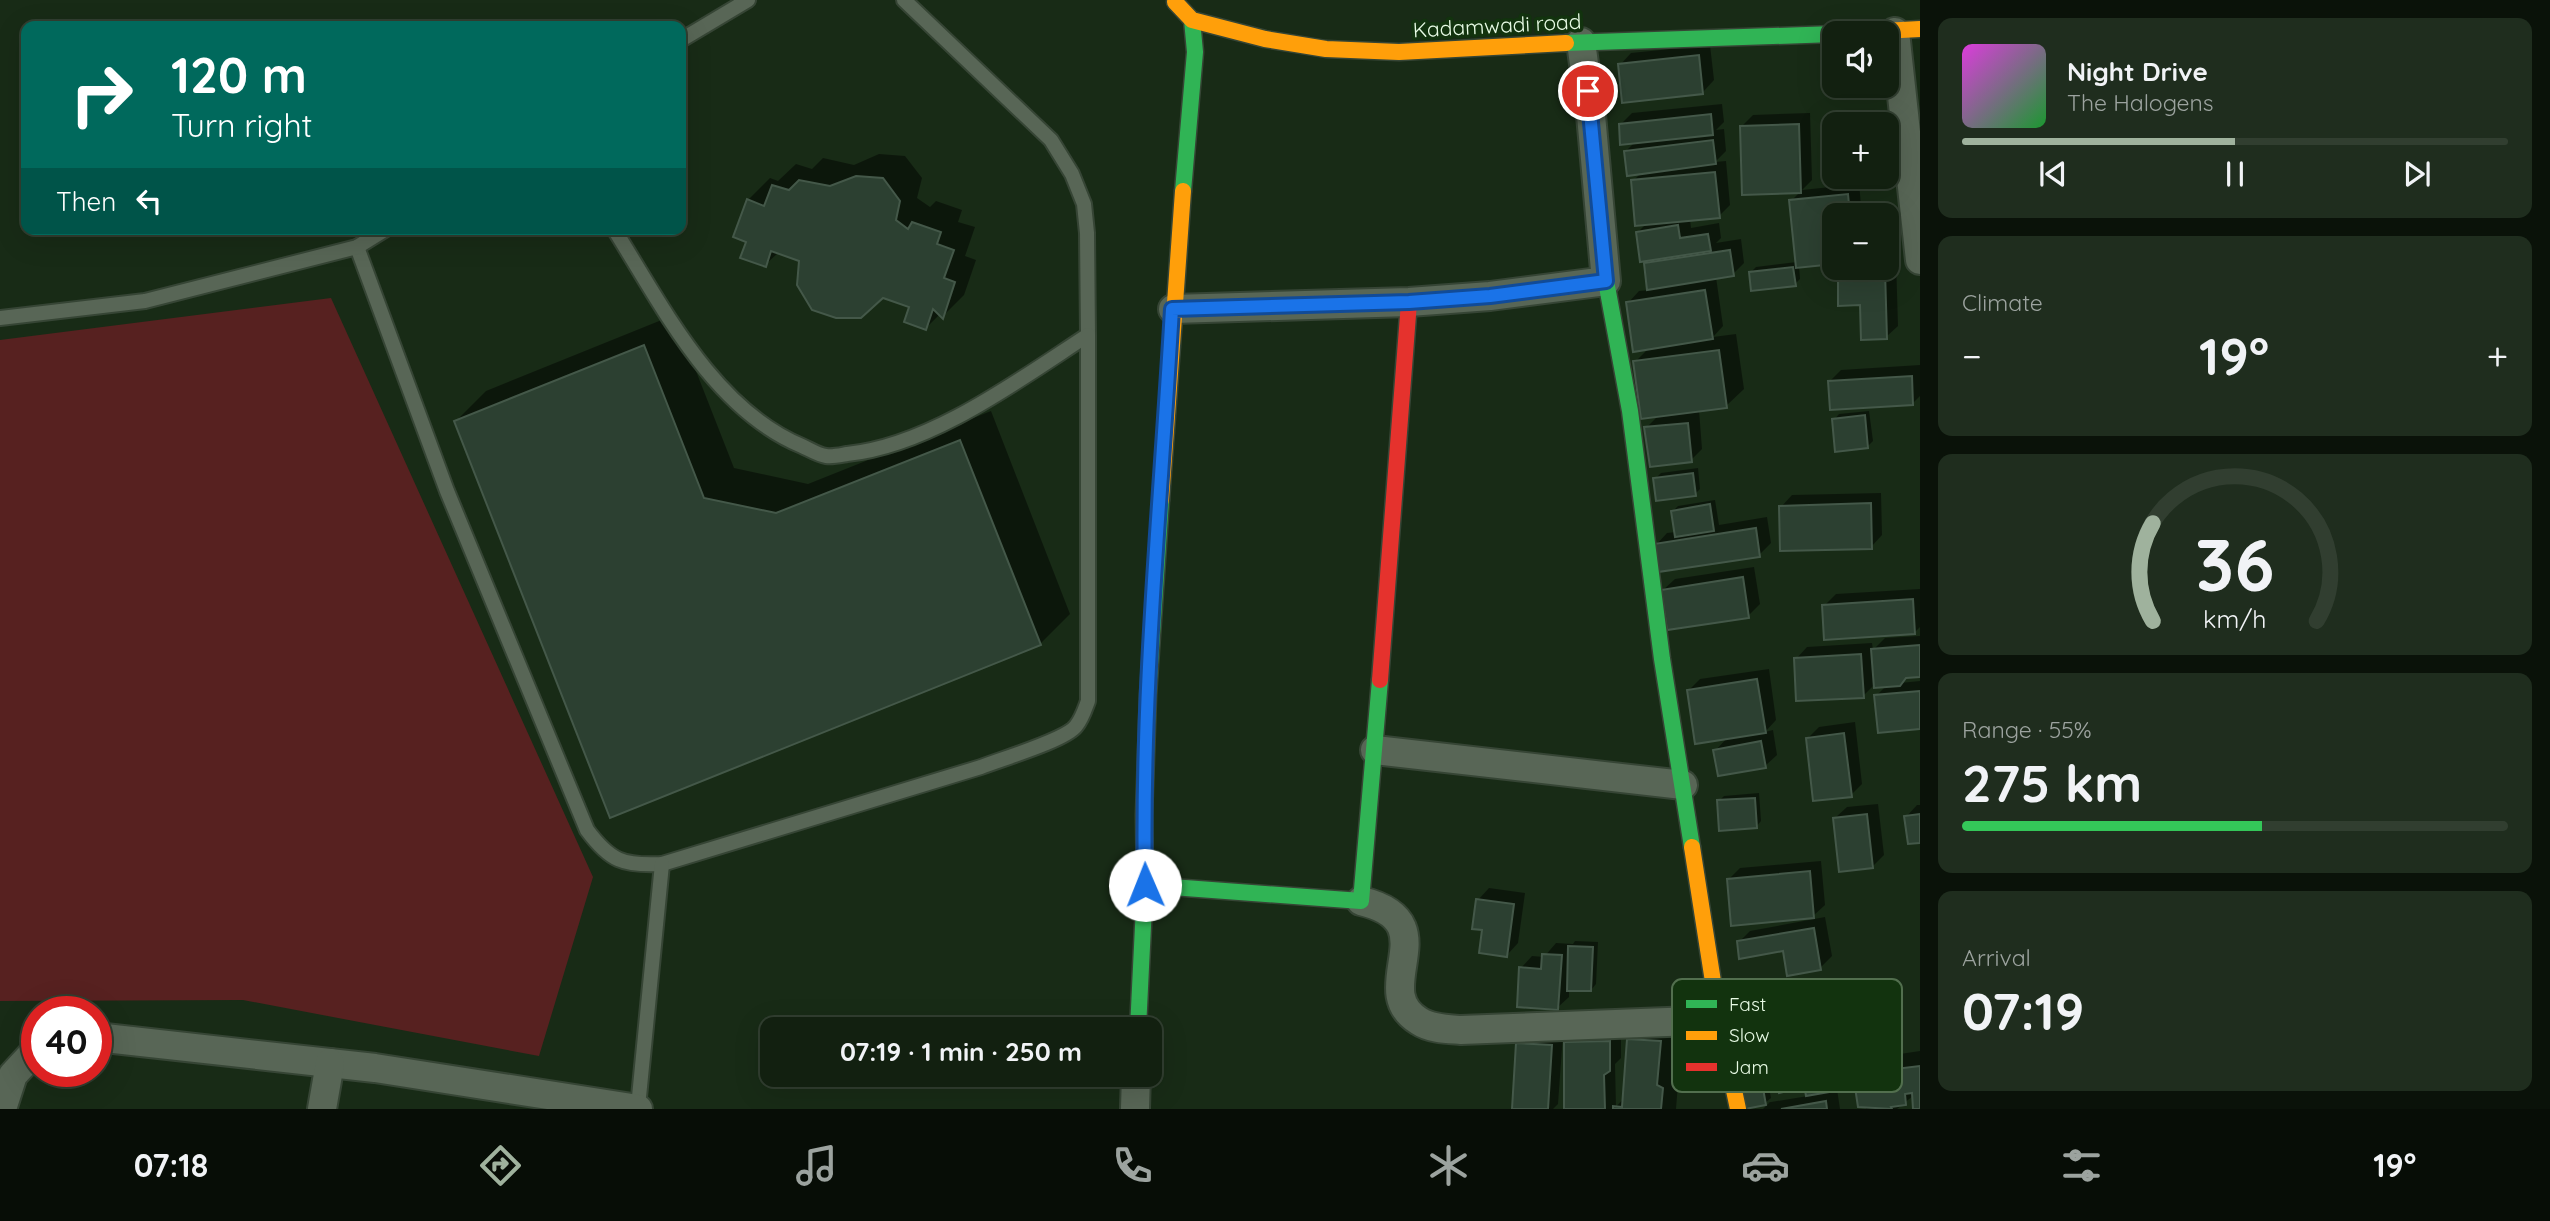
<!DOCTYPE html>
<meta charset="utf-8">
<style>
:root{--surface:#122010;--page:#1f2d1e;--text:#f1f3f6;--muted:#9ca39f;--line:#313e30;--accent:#9fb29d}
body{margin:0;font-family:Quicksand,sans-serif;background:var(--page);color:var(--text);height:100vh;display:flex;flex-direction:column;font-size:26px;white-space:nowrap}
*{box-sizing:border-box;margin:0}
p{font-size:23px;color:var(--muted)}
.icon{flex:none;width:38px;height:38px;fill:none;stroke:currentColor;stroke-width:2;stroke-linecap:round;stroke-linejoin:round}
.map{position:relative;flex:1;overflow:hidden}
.details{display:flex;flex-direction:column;gap:18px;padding:18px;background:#0a1209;width:630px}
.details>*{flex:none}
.hud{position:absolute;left:21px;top:21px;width:665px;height:214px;border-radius:14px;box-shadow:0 7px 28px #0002,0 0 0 2px var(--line);background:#00695c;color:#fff;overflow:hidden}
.controls{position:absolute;left:1822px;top:21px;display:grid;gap:14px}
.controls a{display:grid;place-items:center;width:77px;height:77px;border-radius:14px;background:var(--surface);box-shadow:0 7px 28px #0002,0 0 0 2px var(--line);font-size:35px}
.speed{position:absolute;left:21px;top:996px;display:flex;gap:14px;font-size:35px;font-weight:700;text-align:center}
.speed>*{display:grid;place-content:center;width:91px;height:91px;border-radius:50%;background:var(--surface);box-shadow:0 7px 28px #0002,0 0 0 2px var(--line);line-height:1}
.speed .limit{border:10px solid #d22;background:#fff;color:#111}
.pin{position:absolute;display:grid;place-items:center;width:60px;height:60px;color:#fff;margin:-30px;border:4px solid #fff;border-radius:50%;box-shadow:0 2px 7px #0007}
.me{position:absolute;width:77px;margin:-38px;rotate:359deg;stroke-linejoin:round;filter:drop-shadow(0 0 5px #0008)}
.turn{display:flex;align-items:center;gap:24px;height:147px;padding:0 35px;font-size:32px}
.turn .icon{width:91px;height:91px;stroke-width:2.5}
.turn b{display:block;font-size:49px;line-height:60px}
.then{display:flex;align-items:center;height:66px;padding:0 35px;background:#0003;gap:14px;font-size:26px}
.big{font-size:52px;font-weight:700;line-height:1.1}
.details .card{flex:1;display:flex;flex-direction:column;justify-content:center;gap:10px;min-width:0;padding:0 24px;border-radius:14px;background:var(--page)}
.details .dial{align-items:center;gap:0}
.dial svg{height:182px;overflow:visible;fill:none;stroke:var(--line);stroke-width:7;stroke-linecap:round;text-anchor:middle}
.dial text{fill:var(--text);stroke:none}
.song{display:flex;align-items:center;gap:21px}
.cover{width:84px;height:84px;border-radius:10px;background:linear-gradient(135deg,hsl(300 70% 55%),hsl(130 70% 35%))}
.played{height:7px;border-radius:4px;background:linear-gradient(90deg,var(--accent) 50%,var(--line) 50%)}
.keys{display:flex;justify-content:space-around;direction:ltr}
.heat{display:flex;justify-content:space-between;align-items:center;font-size:38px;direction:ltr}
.charge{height:10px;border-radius:5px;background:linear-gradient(90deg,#34c759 55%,var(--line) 0)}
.trip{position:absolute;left:760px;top:1017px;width:402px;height:70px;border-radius:14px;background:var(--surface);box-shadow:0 7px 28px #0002,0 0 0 2px var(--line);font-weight:700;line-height:70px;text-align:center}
.dock{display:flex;height:112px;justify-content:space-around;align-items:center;background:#070d06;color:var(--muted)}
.dock .icon{width:49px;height:49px}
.dock .on{color:var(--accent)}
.dock b{font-size:32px;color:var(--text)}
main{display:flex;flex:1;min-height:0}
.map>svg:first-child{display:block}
.green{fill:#572120}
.shadow{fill:#0007}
.building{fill:#2c4031;stroke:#445849;stroke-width:2}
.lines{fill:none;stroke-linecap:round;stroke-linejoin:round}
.lane-casing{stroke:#364535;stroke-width:18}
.street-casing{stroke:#364535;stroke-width:32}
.fast-casing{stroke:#364535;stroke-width:19}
.slow-casing{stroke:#364535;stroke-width:19}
.jam-casing{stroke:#364535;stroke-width:19}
.lane{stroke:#586656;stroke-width:14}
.street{stroke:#586656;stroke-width:28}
.fast{stroke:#30b455;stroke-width:16}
.slow{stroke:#ff9f0a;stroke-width:16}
.jam{stroke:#e5322d;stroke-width:16}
.route-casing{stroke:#114b97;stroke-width:18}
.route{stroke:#1a73e8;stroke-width:12}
.labels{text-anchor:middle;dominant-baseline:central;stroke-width:7;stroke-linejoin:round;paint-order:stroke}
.street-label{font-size:21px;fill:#e8fbe5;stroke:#12330e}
.key{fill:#12330e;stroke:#526f4e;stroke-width:2}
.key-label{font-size:19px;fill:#e8fbe5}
</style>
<main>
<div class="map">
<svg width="1920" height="1109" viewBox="0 0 1920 1109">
<rect width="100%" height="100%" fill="#182b16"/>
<polygon class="green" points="331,298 593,877 539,1056 243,1000 0,1001 0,340"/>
<g class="shadow">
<polygon points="1710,45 1714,80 1703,92 1620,65 1631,53"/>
<polygon points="1722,104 1724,122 1716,130 1724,129 1726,151 1715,162 1726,161 1730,205 1719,216 1690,219 1691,228 1719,223 1721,238 1716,243 1741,239 1744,263 1733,274 1716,277 1723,326 1713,337 1736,334 1744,389 1726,406 1699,410 1702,449 1691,460 1646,428 1659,415 1635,362 1649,348 1628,303 1639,291 1649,290 1646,264 1651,259 1638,232 1647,223 1633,181 1642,172 1626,151 1635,142 1620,125 1632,113"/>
<polygon points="1810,113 1812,180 1802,190 1859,184 1862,215 1834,215 1834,262 1799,266 1800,279 1795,284 1751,272 1756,267 1797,262 1791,201 1801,191 1741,127 1753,115"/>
<polygon points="879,154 905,156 922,178 917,198 930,207 936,201 962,210 958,222 975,227 965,256 976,260 964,295 943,316 940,314 926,328 912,306 801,260 779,252 765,265 748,241 748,200 770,178 778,181 796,164 812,169 823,158 854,165"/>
<polygon points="1886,259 1896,259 1898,326 1886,337 1840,272 1844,268 1886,268"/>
<polygon points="674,315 734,468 808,484 991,411 1070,614 1040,644 456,421 486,391"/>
<polygon points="1920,365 1920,396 1913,403 1829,382 1841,370"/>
<polygon points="1869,411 1873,441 1868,446 1834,420 1839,414"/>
<polygon points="1698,468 1700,489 1695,494 1655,479 1661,473"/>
<polygon points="1881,493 1882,535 1871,547 1781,507 1792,495"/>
<polygon points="1715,500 1719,525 1767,517 1771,543 1759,555 1656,545 1667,533 1676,532 1673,511 1678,506"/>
<polygon points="1754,567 1760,604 1748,616 1663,590 1675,579"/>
<polygon points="1920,589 1920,627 1914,633 1824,606 1836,594"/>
<polygon points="1920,636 1920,676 1907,677 1900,683 1920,681 1920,727 1876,696 1887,685 1875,684 1863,696 1796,659 1807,647 1872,643 1873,650 1885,638"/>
<polygon points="1769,669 1776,720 1765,732 1773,730 1777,755 1765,766 1715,751 1728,737 1689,690 1700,679"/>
<polygon points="1855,722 1862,784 1851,795 1808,738 1819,727"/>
<polygon points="1759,793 1761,821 1756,827 1719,801 1724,796"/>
<polygon points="1878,804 1884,855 1872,867 1835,818 1847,807"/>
<polygon points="1917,805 1920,805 1920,841 1906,817"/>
<polygon points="1821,861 1825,905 1813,916 1728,880 1740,868"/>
<polygon points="1489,888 1525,893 1518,943 1507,955 1484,928 1478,900"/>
<polygon points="1825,917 1832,956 1820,968 1785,949 1739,942 1750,931"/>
<polygon points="1575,941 1598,942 1596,984 1591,990 1569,989 1569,997 1557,1008 1521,968 1532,956 1544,957 1556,943 1573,944"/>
<polygon points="1646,1022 1677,1025 1674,1068 1679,1071 1676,1109 1566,1109 1565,1043 1577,1031 1621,1030 1621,1058 1615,1064 1616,1107 1624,1098 1629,1039"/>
<polygon points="1529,1033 1563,1034 1558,1104 1553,1109 1514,1109 1518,1044"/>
<polygon points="1845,1038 1851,1077 1837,1089 1840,1109 1763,1109 1770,1102 1747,1107 1743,1054 1762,1051 1771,1098 1765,1103 1808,1096 1801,1055 1813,1043"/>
<polygon points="1920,1051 1920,1109 1915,1109 1914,1095 1897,1109 1866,1109 1855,1075 1873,1058"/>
</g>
<g class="building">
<polygon points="1699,55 1703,94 1622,103 1618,64"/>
<polygon points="1711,114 1713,135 1620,145 1619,124"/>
<polygon points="1799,124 1801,193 1742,195 1740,126"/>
<polygon points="1713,140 1716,164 1627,176 1624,151"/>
<polygon points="1715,172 1720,218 1635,226 1631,180"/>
<polygon points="856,176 883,178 900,201 896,220 908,229 912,222 941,232 937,244 954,250 944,278 955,282 943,319 933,309 926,330 904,322 909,307 883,298 861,318 836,318 812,310 797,285 799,261 771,251 766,267 740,258 746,242 733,237 747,199 764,206 772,185 789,190 799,180 830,186"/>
<polygon points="1848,194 1850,215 1834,215 1834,264 1796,268 1789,200"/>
<polygon points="1678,225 1680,238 1708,234 1711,251 1640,262 1636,232"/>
<polygon points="1730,250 1734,276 1647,290 1644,263"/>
<polygon points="1793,267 1796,286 1751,291 1749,272"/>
<polygon points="1885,270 1887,339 1861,340 1860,305 1838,306 1838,271"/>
<polygon points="1705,290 1713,339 1633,352 1626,302"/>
<polygon points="644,345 704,498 776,513 960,440 1041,645 610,818 454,421"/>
<polygon points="1719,350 1727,408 1641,419 1633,361"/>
<polygon points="1912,376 1913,405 1830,410 1828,381"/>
<polygon points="1865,415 1868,448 1835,452 1832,419"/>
<polygon points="1688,423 1692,462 1650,467 1644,427"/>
<polygon points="1693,473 1696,496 1656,501 1653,478"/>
<polygon points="1871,503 1872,549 1780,551 1779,506"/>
<polygon points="1710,504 1714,531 1675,537 1671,511"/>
<polygon points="1756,528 1760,557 1658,572 1654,544"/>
<polygon points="1743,577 1749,618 1667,630 1661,590"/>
<polygon points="1913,599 1915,634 1824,640 1822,605"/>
<polygon points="1920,645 1920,677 1906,678 1900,686 1874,688 1871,649"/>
<polygon points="1861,654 1864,698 1796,701 1794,658"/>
<polygon points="1757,679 1766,733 1695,744 1687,690"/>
<polygon points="1920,691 1920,729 1878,733 1874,695"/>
<polygon points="1844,733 1852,797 1813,801 1806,738"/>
<polygon points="1761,741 1766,768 1718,776 1713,750"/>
<polygon points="1755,798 1757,828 1719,831 1717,800"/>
<polygon points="1867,814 1873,868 1839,872 1833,818"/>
<polygon points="1920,814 1920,843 1908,844 1904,816"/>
<polygon points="1810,871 1814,918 1731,926 1727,879"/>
<polygon points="1476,899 1514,904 1507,957 1479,953 1482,930 1472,929"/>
<polygon points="1814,928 1821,970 1787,976 1783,951 1739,959 1737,941"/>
<polygon points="1568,946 1593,947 1591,991 1567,991"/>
<polygon points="1542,954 1562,955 1558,1010 1517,1007 1519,967 1541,969"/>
<polygon points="1627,1039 1661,1041 1657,1085 1663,1088 1661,1109 1613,1109 1613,1106 1622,1107"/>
<polygon points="1610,1041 1610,1071 1604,1075 1605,1109 1564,1109 1564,1042"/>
<polygon points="1516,1043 1552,1045 1548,1109 1512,1109"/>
<polygon points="1788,1045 1796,1089 1779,1093 1771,1048"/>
<polygon points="1834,1049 1841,1090 1806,1096 1799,1054"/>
<polygon points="1757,1055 1766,1105 1745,1109 1736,1059"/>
<polygon points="1920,1066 1920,1109 1913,1109 1912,1093 1905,1094 1906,1105 1891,1107 1892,1109 1858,1107 1853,1074"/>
<polygon points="1826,1101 1827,1109 1781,1109"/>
</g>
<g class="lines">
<g class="lane-casing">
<g id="lane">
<polyline points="681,40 748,0"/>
<path d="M614,229C663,307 713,409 802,446C809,449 818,455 826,456C833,457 841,455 847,454C930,446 1019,380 1088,335L1087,233L1084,204L1072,174L1051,140L904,0"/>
<path d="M357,247L447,491L587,830C610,861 623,866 662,864L981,767C1001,759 1066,740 1076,726C1082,719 1085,709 1088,701V335"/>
<polyline points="0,318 145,301 357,247 386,229"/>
<polyline points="638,1107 662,864"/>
</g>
</g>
<g class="street-casing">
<g id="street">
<polyline points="1895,32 1920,260"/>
<polyline points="1173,309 1409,302 1490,296 1606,281 1591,115 1581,42"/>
<polyline points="1375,750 1683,785"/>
<path d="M1361,901C1450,922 1366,989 1419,1021C1431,1029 1448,1029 1461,1030L1719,1020"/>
<polyline points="96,1037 375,1068 638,1109"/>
<polyline points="2,1109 13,1075 37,1049"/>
<polyline points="322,1109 330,1063"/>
<polyline points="1135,1109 1136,1074"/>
</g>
</g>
<g class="fast-casing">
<g id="fast">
<polyline points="1566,43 1834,34"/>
<polyline points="1183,191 1195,52 1192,20"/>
<polyline points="1606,281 1630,411 1662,659 1692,847"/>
<polyline points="1145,885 1361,901 1380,680"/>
<polyline points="1138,1029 1145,885 1144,815 1148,695 1161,500"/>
</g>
</g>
<g class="slow-casing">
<g id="slow">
<polyline points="1175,2 1192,20 1265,39 1326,49 1399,52 1566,43"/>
<polyline points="1845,33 1920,29"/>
<polyline points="1161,500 1183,191"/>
<polyline points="1692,847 1719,1020 1738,1109"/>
</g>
</g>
<g class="jam-casing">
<polyline id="jam" points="1380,680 1409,302"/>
</g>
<use href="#lane" class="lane"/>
<use href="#street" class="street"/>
<use href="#fast" class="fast"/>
<use href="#slow" class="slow"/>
<use href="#jam" class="jam"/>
</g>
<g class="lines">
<g class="route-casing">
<path id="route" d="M1145,885C1141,693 1161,501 1172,309L1409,302L1490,296L1606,281L1588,91"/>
</g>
<use href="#route" class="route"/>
</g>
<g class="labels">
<g class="street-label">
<text transform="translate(1497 25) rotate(-3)">Kadamwadi road</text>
</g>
</g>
<rect x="1672" y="979" width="230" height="113" rx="10" class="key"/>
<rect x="1686" y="1000" width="31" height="8" fill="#30b455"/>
<rect x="1686" y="1031" width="31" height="9" fill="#ff9f0a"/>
<rect x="1686" y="1063" width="31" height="8" fill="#e5322d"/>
<g class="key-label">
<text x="1729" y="1011">Fast</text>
<text x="1729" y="1042">Slow</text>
<text x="1729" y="1074">Jam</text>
</g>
</svg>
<div class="controls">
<a><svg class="icon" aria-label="sound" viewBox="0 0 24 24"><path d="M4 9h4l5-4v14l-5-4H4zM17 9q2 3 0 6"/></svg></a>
<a>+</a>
<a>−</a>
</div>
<div class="speed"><div class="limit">40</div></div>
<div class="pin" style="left:1588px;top:91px;background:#d93025"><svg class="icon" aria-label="arrive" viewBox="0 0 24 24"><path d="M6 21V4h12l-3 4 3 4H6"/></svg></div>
<svg class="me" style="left:1145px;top:885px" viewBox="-20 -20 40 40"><circle r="19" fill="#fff"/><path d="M0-13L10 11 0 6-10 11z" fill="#1a73e8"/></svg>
<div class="trip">07:19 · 1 min · 250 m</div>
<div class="hud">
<div class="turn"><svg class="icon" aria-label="right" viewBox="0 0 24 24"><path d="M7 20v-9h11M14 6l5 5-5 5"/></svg><div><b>120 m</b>Turn right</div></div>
<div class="then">Then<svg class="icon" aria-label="left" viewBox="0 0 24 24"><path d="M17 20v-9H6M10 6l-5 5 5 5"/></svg></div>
</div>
</div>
<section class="details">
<div class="card">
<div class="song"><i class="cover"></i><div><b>Night Drive</b><p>The Halogens</p></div></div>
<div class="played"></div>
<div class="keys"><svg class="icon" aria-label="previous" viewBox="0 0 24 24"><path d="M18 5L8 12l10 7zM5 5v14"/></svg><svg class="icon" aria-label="pause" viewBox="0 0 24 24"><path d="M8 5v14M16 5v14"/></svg><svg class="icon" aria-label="next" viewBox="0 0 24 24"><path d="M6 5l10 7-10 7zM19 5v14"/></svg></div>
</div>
<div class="card"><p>Climate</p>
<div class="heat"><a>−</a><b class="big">19°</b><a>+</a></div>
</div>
<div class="card dial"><svg viewBox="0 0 100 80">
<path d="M14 69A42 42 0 1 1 86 69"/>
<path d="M14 69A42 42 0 0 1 14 26" stroke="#9fb29d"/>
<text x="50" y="56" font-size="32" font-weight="700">36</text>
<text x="50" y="72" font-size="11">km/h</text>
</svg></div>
<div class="card"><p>Range · 55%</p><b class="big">275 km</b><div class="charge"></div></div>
<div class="card"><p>Arrival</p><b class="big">07:19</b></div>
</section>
</main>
<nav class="dock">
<b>07:18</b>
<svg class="icon on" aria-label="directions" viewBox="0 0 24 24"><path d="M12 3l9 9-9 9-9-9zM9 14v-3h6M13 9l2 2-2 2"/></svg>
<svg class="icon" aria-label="music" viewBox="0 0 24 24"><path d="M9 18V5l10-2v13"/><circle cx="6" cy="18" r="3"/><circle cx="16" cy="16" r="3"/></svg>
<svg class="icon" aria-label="phone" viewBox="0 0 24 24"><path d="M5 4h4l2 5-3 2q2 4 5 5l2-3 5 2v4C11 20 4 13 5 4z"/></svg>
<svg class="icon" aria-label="climate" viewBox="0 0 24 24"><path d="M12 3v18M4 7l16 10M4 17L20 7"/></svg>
<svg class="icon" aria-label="car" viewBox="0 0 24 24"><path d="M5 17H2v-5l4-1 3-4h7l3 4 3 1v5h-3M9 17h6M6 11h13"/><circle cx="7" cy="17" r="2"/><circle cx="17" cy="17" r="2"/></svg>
<svg class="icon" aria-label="filters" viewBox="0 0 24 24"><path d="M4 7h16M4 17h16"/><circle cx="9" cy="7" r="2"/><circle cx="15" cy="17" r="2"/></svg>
<b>19°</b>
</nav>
